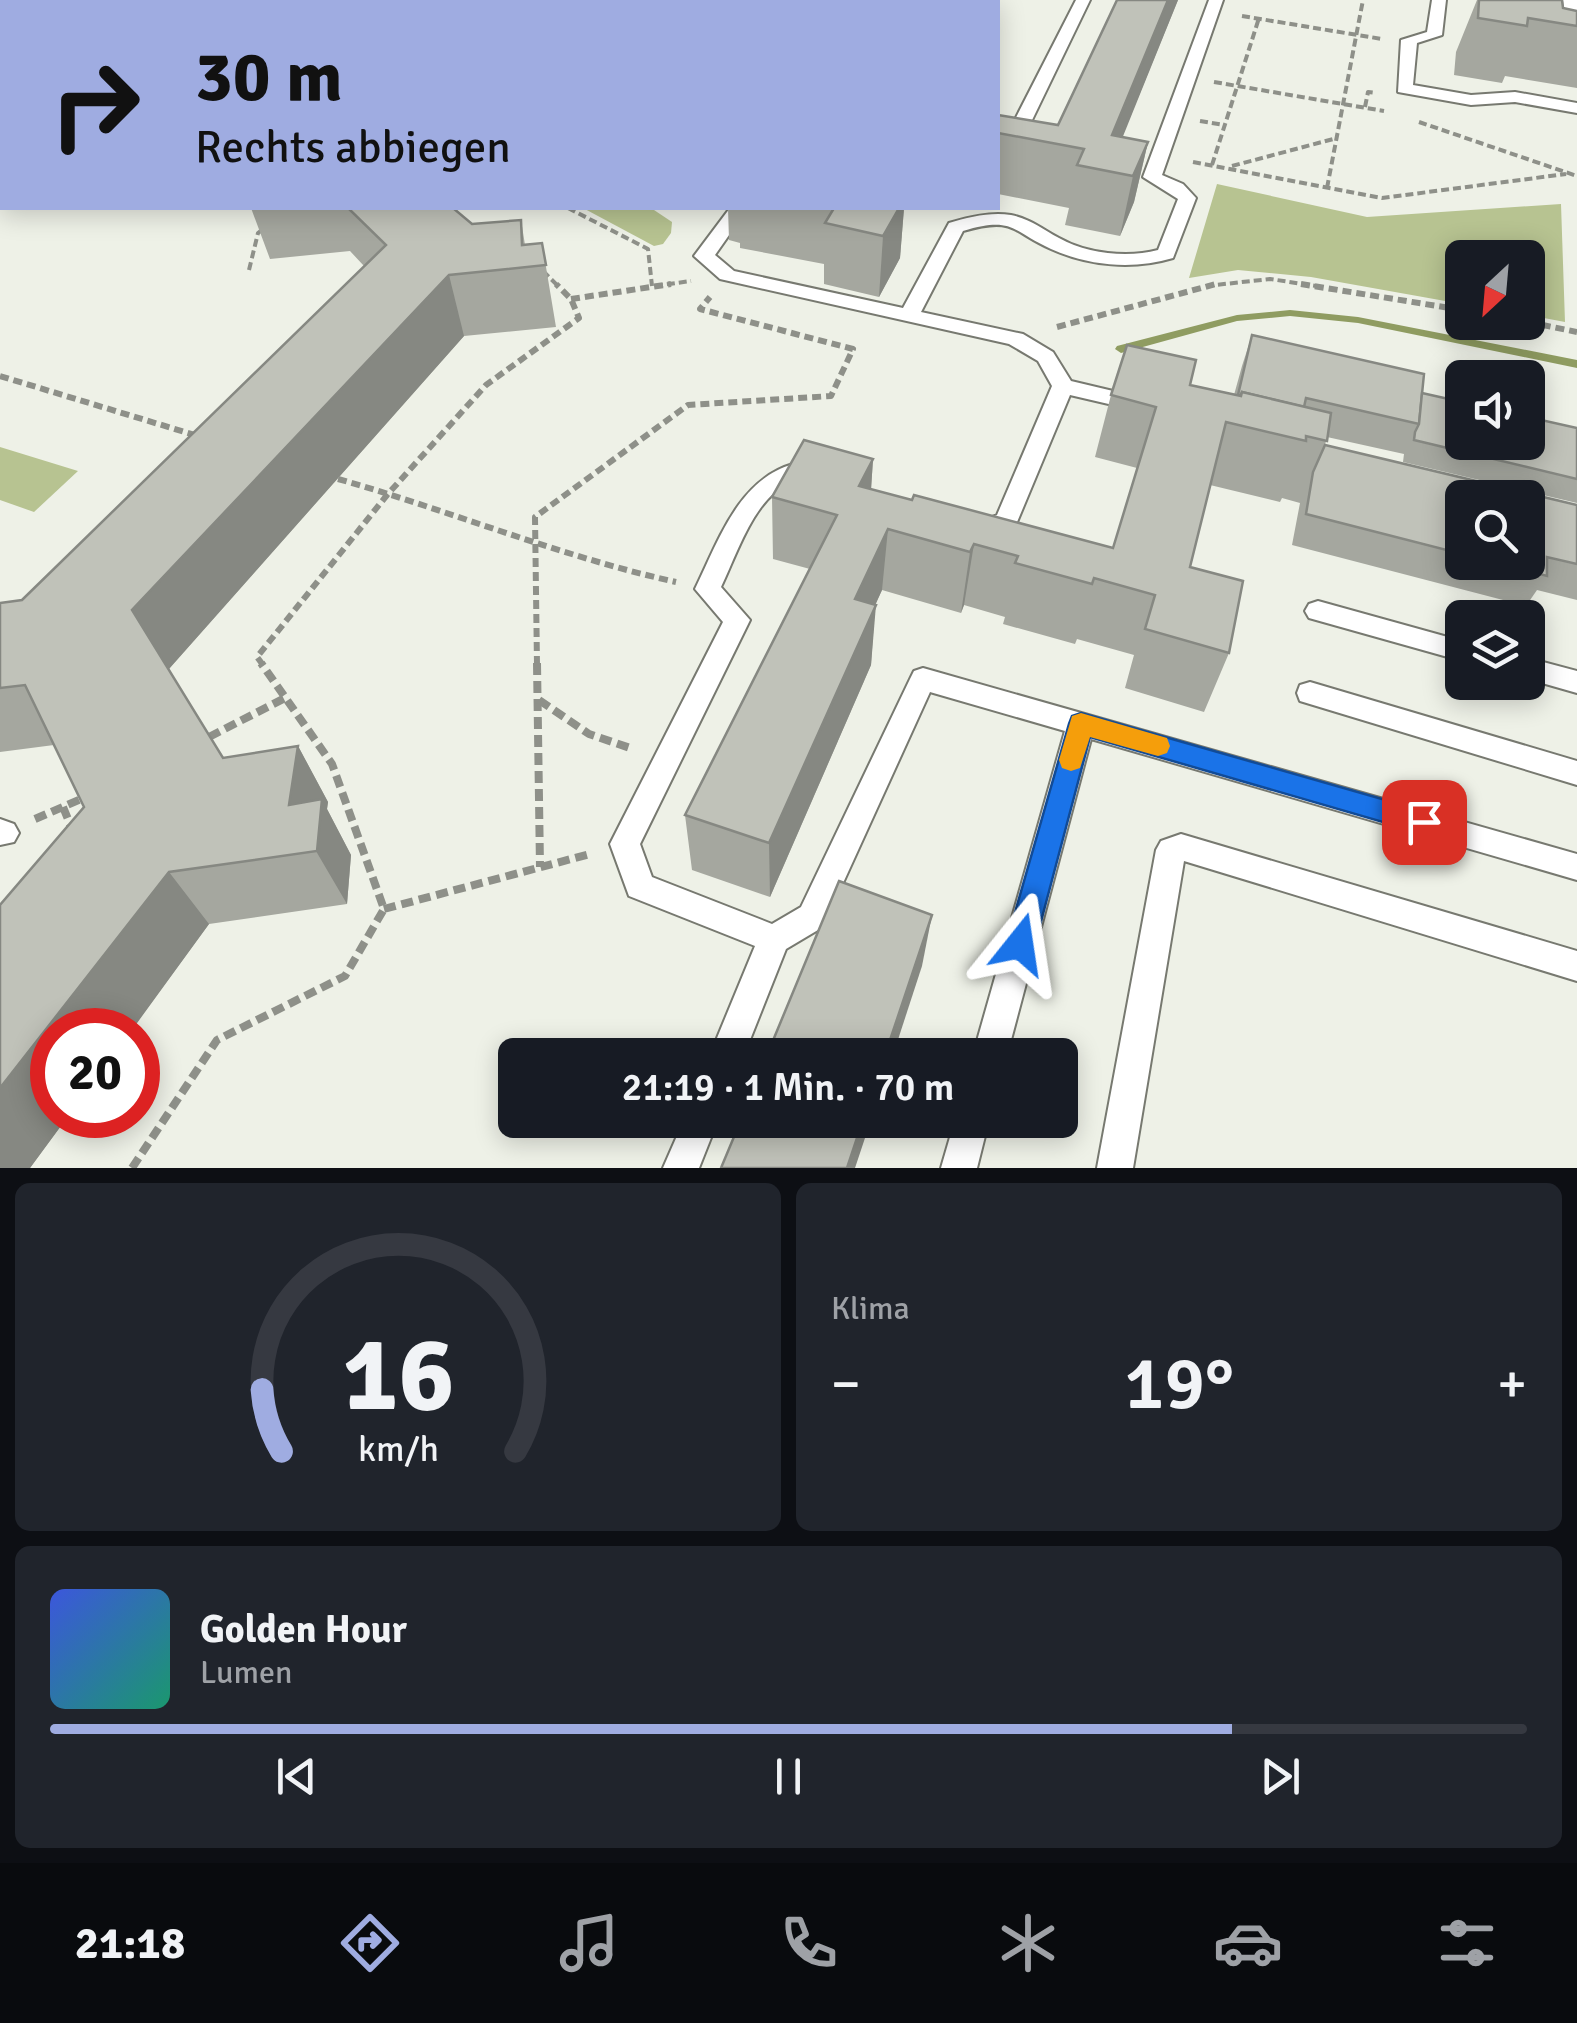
<!DOCTYPE html>
<html lang="de">
<meta charset="utf-8">
<style>
:root{--surface:#171b24;--page:#20242c;--text:#f1f3f6;--muted:#9ea1a6;--line:#363941;--accent:#9face1}
body{margin:0;font-family:Signika,sans-serif;background:var(--page);color:var(--text);height:100vh;display:flex;flex-direction:column;font-size:38px;white-space:nowrap}
*{box-sizing:border-box;margin:0}
p{font-size:32px;color:var(--muted)}
.icon{flex:none;width:55px;height:55px;fill:none;stroke:currentColor;stroke-width:2;stroke-linecap:round;stroke-linejoin:round}
.map{position:relative;height:1168px;overflow:hidden}
.sheet{display:flex;flex-direction:column;gap:15px;padding:15px;background:#0d0f14;flex:1}
.sheet>*{flex:none}
.guide{position:absolute;left:0px;top:0px;width:1000px;height:210px;box-shadow:0 5px 25px #0003;background:#9face1;color:#111;overflow:hidden}
.needle{width:65px;rotate:206deg}
.buttons{position:absolute;left:1445px;top:240px;display:grid;gap:20px}
.buttons a{display:grid;place-items:center;width:100px;height:100px;border-radius:15px;background:var(--surface);box-shadow:0 5px 25px #0003;font-size:50px}
.speed{position:absolute;left:30px;top:1008px;display:flex;gap:20px;font-size:50px;font-weight:700;text-align:center}
.speed>*{display:grid;place-content:center;width:130px;height:130px;border-radius:50%;background:var(--surface);box-shadow:0 5px 25px #0003;line-height:1}
.speed .limit{border:15px solid #d22;background:#fff;color:#111}
.pin{position:absolute;display:grid;place-items:center;width:85px;height:85px;color:#fff;margin:-42px;border-radius:20px;box-shadow:0 5px 15px #0006}
.me{position:absolute;width:110px;margin:-55px;rotate:15deg;stroke-linejoin:round;filter:drop-shadow(0 0 8px #0008)}
.turn{display:flex;align-items:center;gap:35px;height:210px;padding:0 30px;font-size:45px}
.turn .icon{width:130px;height:130px;stroke-width:2.5}
.turn b{display:block;font-size:70px;line-height:85px}
.big{font-size:75px;font-weight:600;line-height:1.1}
.sheet .widget{flex:1;display:flex;flex-direction:column;justify-content:center;gap:15px;min-width:0;padding:0 35px;border-radius:15px;background:var(--page)}
.sheet .dial{align-items:center;gap:0}
.dial svg{height:260px;overflow:visible;fill:none;stroke:var(--line);stroke-width:7;stroke-linecap:round;text-anchor:middle}
.dial text{fill:var(--text);stroke:none}
.song{display:flex;align-items:center;gap:30px}
.cover{width:120px;height:120px;border-radius:15px;background:linear-gradient(135deg,hsl(230 70% 55%),hsl(160 70% 35%))}
.played{height:10px;border-radius:5px;background:linear-gradient(90deg,var(--accent) 80%,var(--line) 80%)}
.keys{display:flex;justify-content:space-around;direction:ltr}
.heat{display:flex;justify-content:space-between;align-items:center;font-size:55px;direction:ltr}
.sheet .tiles{flex:1;display:grid;gap:15px;grid-template-columns:1fr 1fr}
.widget:last-child{grid-column:span 2}
.trip{position:absolute;left:498px;top:1038px;width:580px;height:100px;border-radius:15px;background:var(--surface);box-shadow:0 5px 25px #0003;font-weight:600;line-height:100px;text-align:center}
.menu{display:flex;height:160px;justify-content:space-around;align-items:center;background:#090b0e;color:var(--muted)}
.menu .icon{width:70px;height:70px}
.menu .on{color:var(--accent)}
.menu b{font-size:45px;color:var(--text)}
.map>svg:first-child{display:block}
.green{fill:#b7c391}
.lines{fill:none;stroke-linecap:round;stroke-linejoin:round}
.stream{fill:#8f9c61;fill-rule:evenodd}
.service-casing{stroke:#777970;stroke-width:4}
.minor-casing{stroke:#777970;stroke-width:56}
.path-far2{stroke:#8e9089;stroke-width:4;stroke-dasharray:8 4;stroke-linecap:butt}
.path-far1{stroke:#8e9089;stroke-width:6;stroke-dasharray:9 5;stroke-linecap:butt}
.path{stroke:#8e9089;stroke-width:8;stroke-dasharray:12 6;stroke-linecap:butt}
.service{fill:#fff;fill-rule:evenodd}
.minor{stroke:#fff;stroke-width:52}
.wall{fill:#a5a79f;fill-rule:evenodd}
.shaded-wall{fill:#868882}
.building{fill:#c0c2b9;stroke:#868882;stroke-width:2.5}
.route{fill:#1a73e8;stroke:#114b97;stroke-width:2.5}
.slow{fill:#f59e0b}
</style>
<div class="map">
<svg width="1577" height="1168" viewBox="0 0 1577 1168">
<rect width="100%" height="100%" fill="#eef1e7"/>
<g class="green">
<polygon points="1217,184 1367,217 1561,204 1565,322 1528,315 1528,258 1462,258 1462,304 1311,277 1238,270 1189,278"/>
<polygon points="583,208 651,208 672,222 671,233 663,244 654,246"/>
<polygon points="0,447 78,471 34,512 0,500"/>
</g>
<g class="lines">
<polygon class="stream" points="1290,310 1358,317 1577,360 1577,368 1358,323 1290,316 1237,321 1121,353 1115,349 1117,346 1237,315"/>
<g class="service-casing">
<g id="service">
<polygon points="1076,0 1090,0 1020,145 998,152 998,142 1004,141"/>
<path d="M1209,0H1223L1162,175L1183,184L1196,198L1173,258C1133,270 1089,266 1051,249C1011,231 1014,216 963,231L921,312L1023,334L1053,352L1071,381L1151,400L1154,405L1143,412L1070,395L1015,527L976,542L967,539L964,533L967,527L997,515L1052,386L1038,361L1009,344L720,279L694,256L730,208H748L715,255L734,271L903,308L949,223C969,217 990,212 1011,215C1031,219 1042,229 1059,238C1087,254 1128,258 1158,250L1178,199L1143,177Z"/>
<polygon points="1432,0 1446,0 1442,35 1417,43 1413,85 1471,95 1515,92 1577,103 1577,113 1515,102 1471,105 1398,92 1401,40 1427,32"/>
<polygon points="1563,0 1577,0 1577,65 1569,60"/>
<path d="M793,464L820,467L824,473L820,479C810,482 799,479 789,483C753,500 737,554 721,587L750,620L640,844L652,877L772,924L801,907L910,679L914,671L923,668L1577,854V880L1091,739L1007,1055H973L1065,731L930,692L823,927L786,949L744,1055H710L755,946L629,896L610,844L723,622L695,589C718,542 738,480 793,464Z"/>
<polygon points="1318,601 1462,641 1462,661 1309,618 1305,611 1309,604"/>
<polygon points="1528,658 1577,671 1577,693 1528,679"/>
<polygon points="1310,682 1577,761 1577,785 1300,701 1297,693 1300,685"/>
<polygon points="0,819 14,824 19,833 14,842 0,845"/>
<polygon points="1181,834 1577,951 1577,981 1184,861 1133,1168 1097,1168 1156,850 1161,841"/>
<polygon points="684,1120 718,1120 699,1168 663,1168"/>
<polygon points="955,1120 989,1120 977,1168 941,1168"/>
</g>
</g>
<g class="minor-casing">
<g id="minor">
<polyline points="31,2 32,0"/>
<polyline points="93,2 118,0"/>
<polyline points="0,64 2,59"/>
</g>
</g>
<g class="path-far2">
<polyline points="381,2 385,0"/>
<polyline points="1242,16 1382,39"/>
<polyline points="1214,82 1384,111"/>
<polyline points="1365,107 1368,92 1376,93"/>
<polyline points="1200,121 1224,125"/>
<polyline points="1419,122 1577,176"/>
<polyline points="1193,162 1382,198 1566,174"/>
<polyline points="1212,165 1259,18"/>
<polyline points="1232,166 1337,138"/>
<polyline points="1327,188 1363,0"/>
<polyline points="568,208 648,249 652,286"/>
<polyline points="249,270 258,233 267,226"/>
<polyline points="543,271 558,286"/>
<polyline points="655,286 691,281"/>
<polyline points="1206,286 1270,279 1316,286"/>
</g>
<g class="path-far1">
<polyline points="1301,284 1462,310"/>
<polyline points="571,299 671,284"/>
<polyline points="1528,322 1577,332"/>
<polyline points="1057,327 1216,284"/>
<polyline points="0,376 198,436"/>
<path d="M338,479C451,511 562,557 676,582"/>
<polyline points="263,665 257,657 387,495 486,385 579,318 571,299 556,284"/>
<polyline points="537,665 535,517 688,405 831,396 853,349 700,309 710,297"/>
</g>
<g class="path">
<polyline points="537,663 540,867"/>
<polyline points="539,700 589,734 633,749"/>
<polyline points="209,737 285,698"/>
<polyline points="63,807 72,829"/>
<polyline points="35,819 88,796"/>
<polyline points="384,909 590,854"/>
<polyline points="132,1168 217,1040 345,976 384,909 332,764 261,663"/>
</g>
<use href="#service" class="service"/>
<use href="#minor" class="minor"/>
</g>
<g class="wall">
<polygon points="467,0 761,0 759,2 468,2"/>
<polygon points="1117,0 1178,0 1122,137 1148,142 1134,202 1120,236 1065,225 1069,208 998,194 998,115 1058,125"/>
<polygon points="1477,0 1562,0 1563,8 1577,11 1577,88 1505,76 1502,83 1454,75 1456,52"/>
<polygon points="251,208 453,208 472,224 521,220 525,245 542,243 556,327 464,336 168,670 223,758 298,746 328,802 327,809 351,855 347,904 209,924 30,1168 0,1168 84,807 54,745 0,752 0,603 22,600 364,266 350,251 270,259"/>
<polygon points="728,208 904,208 900,258 879,297 824,284 824,264 740,248 740,243 729,240"/>
<path d="M1252,335L1422,393L1577,428V503L1403,462L1404,454L1327,437L1325,445L1577,505V600L1537,590L1526,606L1292,545L1300,503L1282,498L1280,502L1210,485L1190,567L1229,653L1204,712L1125,688L1134,655L1077,639L1075,644L1003,624L1005,617L964,605L961,613L882,590L875,605L871,665L770,897L692,870L685,815L810,569L773,559L772,497L873,459L871,489L912,500L1113,548L1137,468L1095,457L1111,395L1190,385L1234,395L1242,366ZM1462,498L1528,562H1462Z"/>
</g>
<g class="shaded-wall">
<polygon points="722,0 761,0 759,2 715,2"/>
<polygon points="1168,0 1178,0 1109,171 1112,135"/>
<polygon points="1148,142 1134,202 1120,236 1133,176"/>
<polygon points="899,208 904,208 900,258 879,297 883,236"/>
<polygon points="449,275 464,336 168,670 132,610"/>
<polygon points="873,459 869,521 859,486"/>
<polygon points="888,529 882,590 851,659 855,599"/>
<polygon points="974,544 964,605 961,613 970,552"/>
<polygon points="876,605 871,665 770,897 769,843"/>
<polygon points="298,746 328,802 327,809 351,855 347,904 289,805"/>
<polygon points="169,872 209,924 132,1030 52,1030 52,1115 69,1115 30,1168 0,1168 0,1088"/>
<polygon points="932,915 922,966 893,1055 885,1055"/>
<polygon points="863,1120 871,1120 855,1168 847,1168"/>
</g>
<g class="building">
<polygon points="498,0 604,0 568,2 495,2"/>
<polygon points="669,0 722,0 715,2 673,2"/>
<polygon points="1117,0 1168,0 1112,135 1148,142 1133,176 1077,165 1084,149 998,133 998,115 1058,125"/>
<polygon points="1479,0 1562,0 1563,8 1577,11 1577,26 1528,18 1527,26 1478,18"/>
<polygon points="348,208 453,208 472,224 521,220 522,245 542,243 546,265 449,275 132,610 223,758 298,746 289,805 322,799 317,851 169,872 0,1088 0,905 84,807 25,685 0,688 0,603 22,600 386,245"/>
<polygon points="834,208 899,208 883,236 825,223"/>
<polygon points="1252,335 1424,374 1419,424 1306,398 1304,407 1242,392 1240,396 1238,395"/>
<polygon points="1127,345 1196,360 1190,385 1241,396 1242,392 1331,413 1327,441 1306,436 1306,441 1226,422 1190,567 1243,581 1229,653 1145,629 1155,595 1094,578 1092,584 1015,563 1018,556 974,544 970,552 888,529 855,599 876,605 769,843 685,815 837,515 772,497 804,440 873,459 859,486 912,500 914,495 1113,548 1156,407 1111,395"/>
<polygon points="1422,393 1462,402 1462,442 1528,442 1528,417 1577,428 1577,479 1414,440 1415,432 1419,424"/>
<polygon points="1325,445 1577,505 1577,564 1547,557 1547,576 1494,562 1528,562 1528,498 1462,498 1462,554 1306,514 1313,472"/>
<polygon points="839,881 932,915 885,1055 767,1055"/>
<polygon points="741,1120 863,1120 847,1168 721,1168"/>
</g>
<polygon class="route" points="1081,713 1424,811 1433,814 1437,822 1433,830 1424,834 1090,737 1035,944 1031,954 1020,958 1010,954 1006,944 1069,724 1072,716"/>
<polygon class="slow" points="1081,713 1167,738 1170,746 1167,753 1158,756 1090,737 1080,768 1071,771 1062,768 1059,760 1072,716"/>
</svg>
<div class="buttons">
<a><svg class="needle" viewBox="-14 -14 28 28"><path d="M0-13l5 13h-10z" fill="#e53935"/><path d="M0 13l5-13h-10z" fill="#9ea1a6"/></svg></a>
<a><svg class="icon" aria-label="sound" viewBox="0 0 24 24"><path d="M4 9h4l5-4v14l-5-4H4zM17 9q2 3 0 6"/></svg></a>
<a><svg class="icon" aria-label="search" viewBox="0 0 24 24"><circle cx="10" cy="10" r="6"/><path d="M15 15l6 6"/></svg></a>
<a><svg class="icon" aria-label="layers" viewBox="0 0 24 24"><path d="M12 4l9 5-9 5-9-5zM3 14l9 5 9-5"/></svg></a>
</div>
<div class="speed"><div class="limit">20</div></div>
<div class="pin" style="left:1424px;top:822px;background:#d93025"><svg class="icon" aria-label="arrive" viewBox="0 0 24 24"><path d="M6 21V4h12l-3 4 3 4H6"/></svg></div>
<svg class="me" style="left:1020px;top:944px" viewBox="-20 -20 40 40"><path d="M0-17L14 15 0 8-14 15z" fill="#1a73e8" stroke="#fff" stroke-width="4"/></svg>
<div class="trip">21:19 · 1 Min. · 70 m</div>
<div class="guide">
<div class="turn"><svg class="icon" aria-label="right" viewBox="0 0 24 24"><path d="M7 20v-9h11M14 6l5 5-5 5"/></svg><div><b>30 m</b>Rechts abbiegen</div></div>
</div>
</div>
<section class="sheet">
<div class="tiles">
<div class="widget dial"><svg viewBox="0 0 100 80">
<path d="M14 69A42 42 0 1 1 86 69"/>
<path d="M14 69A42 42 0 0 1 8 50" stroke="#9face1"/>
<text x="50" y="56" font-size="32" font-weight="700">16</text>
<text x="50" y="72" font-size="11">km/h</text>
</svg></div>
<div class="widget"><p>Klima</p>
<div class="heat"><a>−</a><b class="big">19°</b><a>+</a></div>
</div>
<div class="widget">
<div class="song"><i class="cover"></i><div><b>Golden Hour</b><p>Lumen</p></div></div>
<div class="played"></div>
<div class="keys"><svg class="icon" aria-label="previous" viewBox="0 0 24 24"><path d="M18 5L8 12l10 7zM5 5v14"/></svg><svg class="icon" aria-label="pause" viewBox="0 0 24 24"><path d="M8 5v14M16 5v14"/></svg><svg class="icon" aria-label="next" viewBox="0 0 24 24"><path d="M6 5l10 7-10 7zM19 5v14"/></svg></div>
</div>
</div>
</section>
<nav class="menu">
<b>21:18</b>
<svg class="icon on" aria-label="directions" viewBox="0 0 24 24"><path d="M12 3l9 9-9 9-9-9zM9 14v-3h6M13 9l2 2-2 2"/></svg>
<svg class="icon" aria-label="music" viewBox="0 0 24 24"><path d="M9 18V5l10-2v13"/><circle cx="6" cy="18" r="3"/><circle cx="16" cy="16" r="3"/></svg>
<svg class="icon" aria-label="phone" viewBox="0 0 24 24"><path d="M5 4h4l2 5-3 2q2 4 5 5l2-3 5 2v4C11 20 4 13 5 4z"/></svg>
<svg class="icon" aria-label="climate" viewBox="0 0 24 24"><path d="M12 3v18M4 7l16 10M4 17L20 7"/></svg>
<svg class="icon" aria-label="car" viewBox="0 0 24 24"><path d="M5 17H2v-5l4-1 3-4h7l3 4 3 1v5h-3M9 17h6M6 11h13"/><circle cx="7" cy="17" r="2"/><circle cx="17" cy="17" r="2"/></svg>
<svg class="icon" aria-label="filters" viewBox="0 0 24 24"><path d="M4 7h16M4 17h16"/><circle cx="9" cy="7" r="2"/><circle cx="15" cy="17" r="2"/></svg>
</nav>
